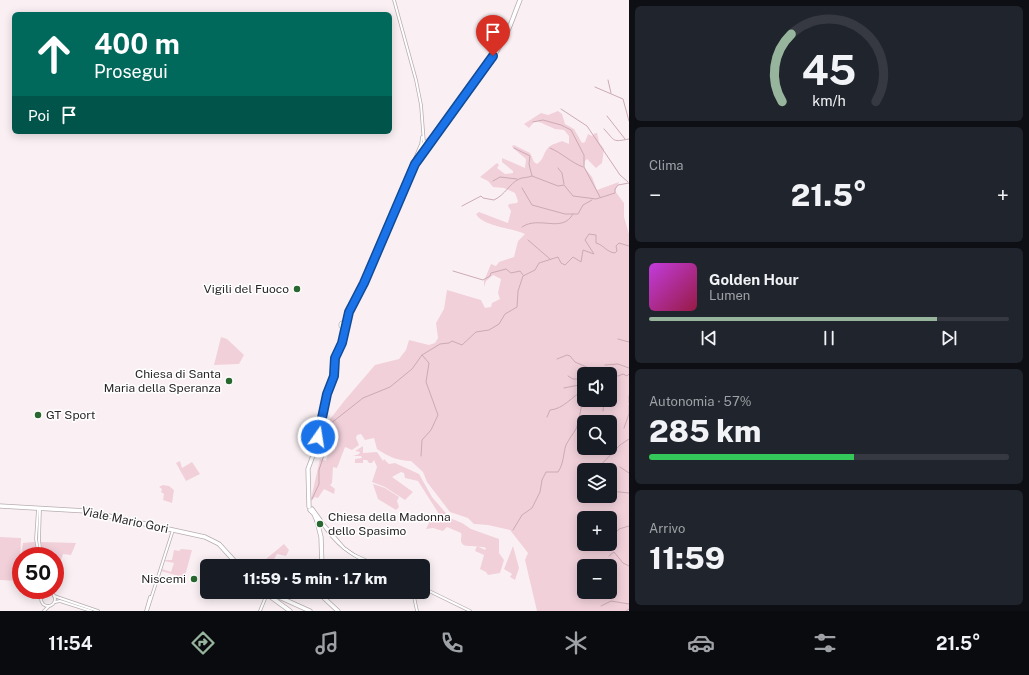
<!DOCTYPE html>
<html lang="it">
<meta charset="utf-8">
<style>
:root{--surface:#171b24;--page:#20242c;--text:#f1f3f6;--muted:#9ea1a6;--line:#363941;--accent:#97b49c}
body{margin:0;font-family:"Public Sans",sans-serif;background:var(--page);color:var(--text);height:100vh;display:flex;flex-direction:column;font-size:15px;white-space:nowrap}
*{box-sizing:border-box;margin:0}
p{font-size:13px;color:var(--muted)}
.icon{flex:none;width:22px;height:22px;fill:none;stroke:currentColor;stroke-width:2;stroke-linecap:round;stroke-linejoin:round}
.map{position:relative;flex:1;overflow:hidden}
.sheet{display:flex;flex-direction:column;gap:6px;padding:6px;background:#0d0f14;width:400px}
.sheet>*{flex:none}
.guide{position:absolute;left:12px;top:12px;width:380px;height:122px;border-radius:6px;box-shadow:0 2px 10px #0003;background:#00695c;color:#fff;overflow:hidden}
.controls{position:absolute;left:577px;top:367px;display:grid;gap:8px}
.controls a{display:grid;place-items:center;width:40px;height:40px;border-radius:6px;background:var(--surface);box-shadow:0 2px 10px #0003;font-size:20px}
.speed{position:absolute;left:12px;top:547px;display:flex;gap:8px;font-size:20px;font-weight:700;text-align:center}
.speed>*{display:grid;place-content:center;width:52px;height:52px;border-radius:50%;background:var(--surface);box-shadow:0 2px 10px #0003;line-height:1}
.speed .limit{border:6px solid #d22;background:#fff;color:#111}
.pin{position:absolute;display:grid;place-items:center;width:34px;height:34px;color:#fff;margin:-41px -17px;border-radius:50% 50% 50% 0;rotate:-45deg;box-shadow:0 0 4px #0007}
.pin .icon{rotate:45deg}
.me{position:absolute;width:44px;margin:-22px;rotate:13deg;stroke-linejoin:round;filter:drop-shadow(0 0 3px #0008)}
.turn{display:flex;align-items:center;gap:14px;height:84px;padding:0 16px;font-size:18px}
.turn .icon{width:52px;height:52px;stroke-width:2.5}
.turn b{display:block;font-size:28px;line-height:34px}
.then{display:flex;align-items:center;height:38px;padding:0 16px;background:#0003;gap:8px;font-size:15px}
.big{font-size:30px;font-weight:800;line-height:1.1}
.sheet .card{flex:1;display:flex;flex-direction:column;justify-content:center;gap:6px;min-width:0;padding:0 14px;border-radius:6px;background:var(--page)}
.sheet .dial{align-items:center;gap:0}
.dial svg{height:104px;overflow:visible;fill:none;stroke:var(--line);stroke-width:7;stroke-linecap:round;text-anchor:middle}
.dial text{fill:var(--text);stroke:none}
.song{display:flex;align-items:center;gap:12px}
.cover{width:48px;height:48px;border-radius:6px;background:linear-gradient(135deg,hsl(290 70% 55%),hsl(340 70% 35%))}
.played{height:4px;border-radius:2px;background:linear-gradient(90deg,var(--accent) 80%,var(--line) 80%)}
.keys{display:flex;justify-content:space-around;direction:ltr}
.heat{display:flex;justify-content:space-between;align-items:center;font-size:22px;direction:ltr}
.charge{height:6px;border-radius:3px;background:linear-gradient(90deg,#34c759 57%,var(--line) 0)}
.trip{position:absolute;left:200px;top:559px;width:230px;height:40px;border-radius:6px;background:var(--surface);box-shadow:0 2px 10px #0003;font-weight:800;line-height:40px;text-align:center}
.dock{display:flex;height:64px;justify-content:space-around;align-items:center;background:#090b0e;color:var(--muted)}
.dock .icon{width:28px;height:28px}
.dock .active{color:var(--accent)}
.dock b{font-size:18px;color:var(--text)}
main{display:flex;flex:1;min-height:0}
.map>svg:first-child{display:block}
.green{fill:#f1d0da;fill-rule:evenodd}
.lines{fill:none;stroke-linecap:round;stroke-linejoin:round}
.stream{stroke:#ccaab4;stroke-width:1}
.minor-casing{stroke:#b7adb0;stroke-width:3.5}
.major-casing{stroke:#b7adb0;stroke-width:5}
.minor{stroke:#fff;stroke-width:2}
.major{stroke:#fff;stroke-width:3.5}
.route-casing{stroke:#114b97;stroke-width:10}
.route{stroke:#1a73e8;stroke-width:7}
.poi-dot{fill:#28672f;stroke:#fff;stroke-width:1.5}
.labels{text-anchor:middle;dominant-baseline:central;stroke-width:3;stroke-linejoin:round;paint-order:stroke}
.poi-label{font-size:12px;fill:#2b2728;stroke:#fff;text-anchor:end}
.street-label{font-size:12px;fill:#2b2728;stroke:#fff}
</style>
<main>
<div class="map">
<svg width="629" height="611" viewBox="0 0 629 611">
<rect width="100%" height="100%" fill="#faf0f3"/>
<g class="green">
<path d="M558,111L562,114L565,124L574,129L582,143L585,142L588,134L592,136L595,133H597L599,142L604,149L602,163L596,168L587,159L585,161L584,167L592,177L597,190L619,182L615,191L624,203V217L629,234V611H537L525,560L528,553L510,530L488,525L474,524L468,518L450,512L427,482L423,472L411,461C398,461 387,456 377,449L374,438L365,440L361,434L357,435L356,438L359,445L352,450L345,447L337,468L333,467L332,483L330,485L335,489L334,494L324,489L318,498L315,497L311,501V499L320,459L326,461L329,451L326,450L324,440L327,423L345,400L375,365L399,359L406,350L409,340L429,345L435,343L438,338L436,323L444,309L447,290L481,300L485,308L491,307L492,303L500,299L498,293L501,279L493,275L486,281L484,287V281L491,264L496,266L499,262L514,257L518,241L525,234C512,228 482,226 476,214L479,212L508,223L511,211L508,206L509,204L517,203L518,201L515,193L504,188L493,187L488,181L480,177L497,163L499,165L497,168L505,174L513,173V171L502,162V158L525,168L526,159L513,148L512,146L514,145L530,153L534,162L537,164C544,160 543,152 549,147C552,144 558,143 562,141L569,144V136L564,130L555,129L537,121L534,122L529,128L524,124L541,113L548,115ZM584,374H610V400H584ZM584,422H610V448H584ZM584,470H610V496H584ZM584,518H610V544H584ZM584,566H610V592H584Z"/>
<polygon points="221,337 227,339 244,355 239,364 214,365"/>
<path d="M363,446V453L377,452L383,461L384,459L389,464L395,463L419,474L432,497L450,518L462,523L471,529L499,539V553L504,560L500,573L488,575L486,572L480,569L484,555L475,551L477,546L485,550L486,548C477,544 461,550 461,540C461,537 462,535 461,533L447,527L443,531L433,528L426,529L430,521L439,514L418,481L405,478L404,473L401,472L392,477L413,492L405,500L385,487L372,482L377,467L374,460L372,463H369L367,460H363V463H355V459L362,458L361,456H353L359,454L360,452L355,451Z"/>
<polygon points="180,461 182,468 192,462 200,474 186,481 176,463"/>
<polygon points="373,484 385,488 399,497 397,501 399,507 396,510 378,499"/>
<polygon points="163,485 169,486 174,490 172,503 163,500 164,494 161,492 162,489 159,487"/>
<polygon points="0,537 21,538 19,581 0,580"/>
<polygon points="33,542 35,542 38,556 21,556 23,543"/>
<polygon points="41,542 76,543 71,555 63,554 60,563 55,563 55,556 43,556"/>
<polygon points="284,544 289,550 286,556 277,554 271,564 268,563 267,566 262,566 260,564"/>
<polygon points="513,546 519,568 515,580 510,577 512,574 504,569"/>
<polygon points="181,549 192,550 183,583 182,577 161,571 162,569 171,572 174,563 164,561 164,560 172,560 174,550 179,551"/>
</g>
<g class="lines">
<g class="stream">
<polyline points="608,80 611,93"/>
<polyline points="595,87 623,99 629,121"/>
<polyline points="561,109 587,126 620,175 628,182"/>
<polyline points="607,116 625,139"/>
<polyline points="533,122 543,120 561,125 571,130 584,155 584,167 600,197"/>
<path d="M604,129C616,142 612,142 629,139"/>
<polyline points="514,148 530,156 529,164 532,176 558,186 564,185 573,196 596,199 615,193 615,189 618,185 629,183"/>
<path d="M550,148C562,153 570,162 583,167"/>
<polyline points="558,168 562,173 564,184"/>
<polyline points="493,181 500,177 517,179"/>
<polyline points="522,188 532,205 565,214 578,214 583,205 592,200"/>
<path d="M462,206L481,196L483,198L494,200C506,194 509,184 519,179C523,177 528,178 532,176"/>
<path d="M522,227C539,215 562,234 573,214"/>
<polyline points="528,240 550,259"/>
<polyline points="453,271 483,280 490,276 491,273 506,269 511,273 520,271 523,275"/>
<polyline points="618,339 629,342"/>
<polyline points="557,359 567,355 570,356 575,362 598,372"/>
<polyline points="605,365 618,364 629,368"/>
<polyline points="594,374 598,372 618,376 623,374 627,376 629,374"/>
<polyline points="568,376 573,379 584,379"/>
<polyline points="610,386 614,376"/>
<polyline points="564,388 579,385 584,381"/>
<polyline points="629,396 629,403"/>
<polyline points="603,411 604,400"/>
<path d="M547,417L550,410C564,409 572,396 584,390"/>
<polyline points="624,428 629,414 629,405"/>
<polyline points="421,456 422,440 431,430 438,415 426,382 429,363 422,355"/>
<polyline points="620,467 629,473"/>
<polyline points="596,470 620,445 629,439"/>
<polyline points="610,491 629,493"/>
<path d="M312,499L319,484V470L326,449V439L330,424L363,398L390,387L412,369L422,355L440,344L449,343L452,341L462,345L476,332L489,330L499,324L505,314L517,307L518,291L523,276L535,270L539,263L558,257L561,263L565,265L573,257L581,262L583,250L594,254L585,240L589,234L596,235V243C604,245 606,252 615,253L617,251L616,246L619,243L629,246"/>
<path d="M513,530L522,515L532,508L540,492L542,480L546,472H558C564,463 563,454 566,445C569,439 573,434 576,429C578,426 583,398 584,393"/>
<polyline points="610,539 619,529 629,526"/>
<polyline points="602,551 606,544"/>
<polyline points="609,556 614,552 623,563 629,566"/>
<polyline points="601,606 611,601 629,604"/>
<polyline points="626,611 629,609"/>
</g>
<g class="minor-casing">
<g id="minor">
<polyline points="394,0 416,80 421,105 424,143"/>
<polyline points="421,145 422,137"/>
<polyline points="40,508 39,540 41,556"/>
<polyline points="38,509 36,539 39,556"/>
<polyline points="320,520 344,548 354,555 379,566"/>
<path d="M322,523C336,545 351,555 375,566"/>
<polyline points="423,588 470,611"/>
<polyline points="413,592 417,611"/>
<circle cx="48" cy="599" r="7"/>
<polyline points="54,596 98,611"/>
<polyline points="55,602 60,601 91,611"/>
<polyline points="44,611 49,606"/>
<polyline points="146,611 150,597"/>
<polyline points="147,611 173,530"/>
<polyline points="260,611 267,594"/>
</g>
</g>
<g class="major-casing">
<g id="major">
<path d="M422,145C441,135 494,58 505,37C511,25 515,12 520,0"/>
<polyline points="419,157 429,142"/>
<circle cx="343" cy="325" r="2"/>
<polyline points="344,323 364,283 421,146"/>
<polyline points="0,506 86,511 205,537 219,544 239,566"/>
<polyline points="309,507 308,469 315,450 327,394 334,375 335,358 342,343 345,326"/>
<polyline points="310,510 314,514 317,521 320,520 312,509"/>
<polyline points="317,521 321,537 322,566"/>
<polyline points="264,592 290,611"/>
<polyline points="268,592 310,611"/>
<polyline points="322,592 324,598 338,611"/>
</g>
</g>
<use href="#minor" class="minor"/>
<use href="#major" class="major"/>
</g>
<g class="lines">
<g class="route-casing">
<polyline id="route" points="318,437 327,394 334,376 335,358 342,343 349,312 364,283 415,164 493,56"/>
</g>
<use href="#route" class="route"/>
</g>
<g class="poi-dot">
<circle cx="297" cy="289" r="4"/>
<circle cx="229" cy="381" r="4"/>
<circle cx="38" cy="415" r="4"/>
<circle cx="320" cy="524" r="4"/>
<circle cx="194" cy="579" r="4"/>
</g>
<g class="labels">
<g class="poi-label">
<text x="289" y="289">Vigili del Fuoco</text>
<text x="221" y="374">Chiesa di Santa<tspan x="221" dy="14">Maria della Speranza</tspan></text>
<text x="46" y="415" text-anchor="start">GT Sport</text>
<text x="328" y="517" text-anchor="start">Chiesa della Madonna<tspan x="328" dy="14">dello Spasimo</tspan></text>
<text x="186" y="579">Niscemi</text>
</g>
<g class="street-label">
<text transform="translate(125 520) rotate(12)">Viale Mario Gori</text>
</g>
</g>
</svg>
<div class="controls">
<a><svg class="icon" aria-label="sound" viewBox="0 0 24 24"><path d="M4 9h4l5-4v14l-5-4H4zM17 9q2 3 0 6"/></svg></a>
<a><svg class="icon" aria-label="search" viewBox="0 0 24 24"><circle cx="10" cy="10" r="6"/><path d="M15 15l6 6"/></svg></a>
<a><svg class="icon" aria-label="layers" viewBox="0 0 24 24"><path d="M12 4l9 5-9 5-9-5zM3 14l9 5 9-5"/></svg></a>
<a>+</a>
<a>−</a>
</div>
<div class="speed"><div class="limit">50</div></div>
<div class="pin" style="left:493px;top:56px;background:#d93025"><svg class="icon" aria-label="arrive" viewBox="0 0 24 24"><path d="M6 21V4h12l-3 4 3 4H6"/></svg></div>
<svg class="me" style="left:318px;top:437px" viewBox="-20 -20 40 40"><circle r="17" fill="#1a73e8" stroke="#fff" stroke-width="3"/><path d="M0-11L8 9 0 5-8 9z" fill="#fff"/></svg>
<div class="trip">11:59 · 5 min · 1.7 km</div>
<div class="guide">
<div class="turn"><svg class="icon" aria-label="ahead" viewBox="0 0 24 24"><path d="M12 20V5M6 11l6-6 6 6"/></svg><div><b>400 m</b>Prosegui</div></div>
<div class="then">Poi<svg class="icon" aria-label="arrive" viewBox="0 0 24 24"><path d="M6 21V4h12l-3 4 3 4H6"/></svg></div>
</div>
</div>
<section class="sheet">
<div class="card dial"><svg viewBox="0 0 100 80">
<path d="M14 69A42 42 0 1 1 86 69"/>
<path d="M14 69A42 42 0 0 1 21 17" stroke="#97b49c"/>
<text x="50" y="56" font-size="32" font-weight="700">45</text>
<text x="50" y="72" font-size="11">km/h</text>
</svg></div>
<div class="card"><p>Clima</p>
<div class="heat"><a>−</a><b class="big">21.5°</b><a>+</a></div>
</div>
<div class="card">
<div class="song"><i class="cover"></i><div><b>Golden Hour</b><p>Lumen</p></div></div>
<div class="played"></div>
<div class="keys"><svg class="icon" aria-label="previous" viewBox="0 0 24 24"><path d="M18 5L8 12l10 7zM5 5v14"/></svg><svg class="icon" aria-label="pause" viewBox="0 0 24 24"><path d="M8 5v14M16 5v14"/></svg><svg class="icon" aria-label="next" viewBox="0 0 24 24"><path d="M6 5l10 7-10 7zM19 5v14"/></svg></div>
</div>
<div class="card"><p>Autonomia · 57%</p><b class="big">285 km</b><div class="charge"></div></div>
<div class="card"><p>Arrivo</p><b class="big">11:59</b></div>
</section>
</main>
<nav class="dock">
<b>11:54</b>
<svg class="icon active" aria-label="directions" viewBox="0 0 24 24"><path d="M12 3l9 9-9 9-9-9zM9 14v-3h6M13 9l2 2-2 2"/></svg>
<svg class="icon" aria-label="music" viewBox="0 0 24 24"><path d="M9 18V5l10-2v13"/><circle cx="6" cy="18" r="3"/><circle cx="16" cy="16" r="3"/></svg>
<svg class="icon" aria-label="phone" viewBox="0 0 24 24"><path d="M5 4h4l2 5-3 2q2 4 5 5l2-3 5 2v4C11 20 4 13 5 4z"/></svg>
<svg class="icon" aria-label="climate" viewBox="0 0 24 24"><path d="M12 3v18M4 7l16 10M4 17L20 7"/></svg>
<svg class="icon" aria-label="car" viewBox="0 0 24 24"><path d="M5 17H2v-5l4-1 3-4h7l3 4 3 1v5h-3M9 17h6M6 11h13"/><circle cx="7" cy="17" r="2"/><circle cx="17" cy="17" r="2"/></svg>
<svg class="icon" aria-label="filters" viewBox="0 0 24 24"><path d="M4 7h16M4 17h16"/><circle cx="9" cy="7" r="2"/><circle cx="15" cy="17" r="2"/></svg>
<b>21.5°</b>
</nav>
